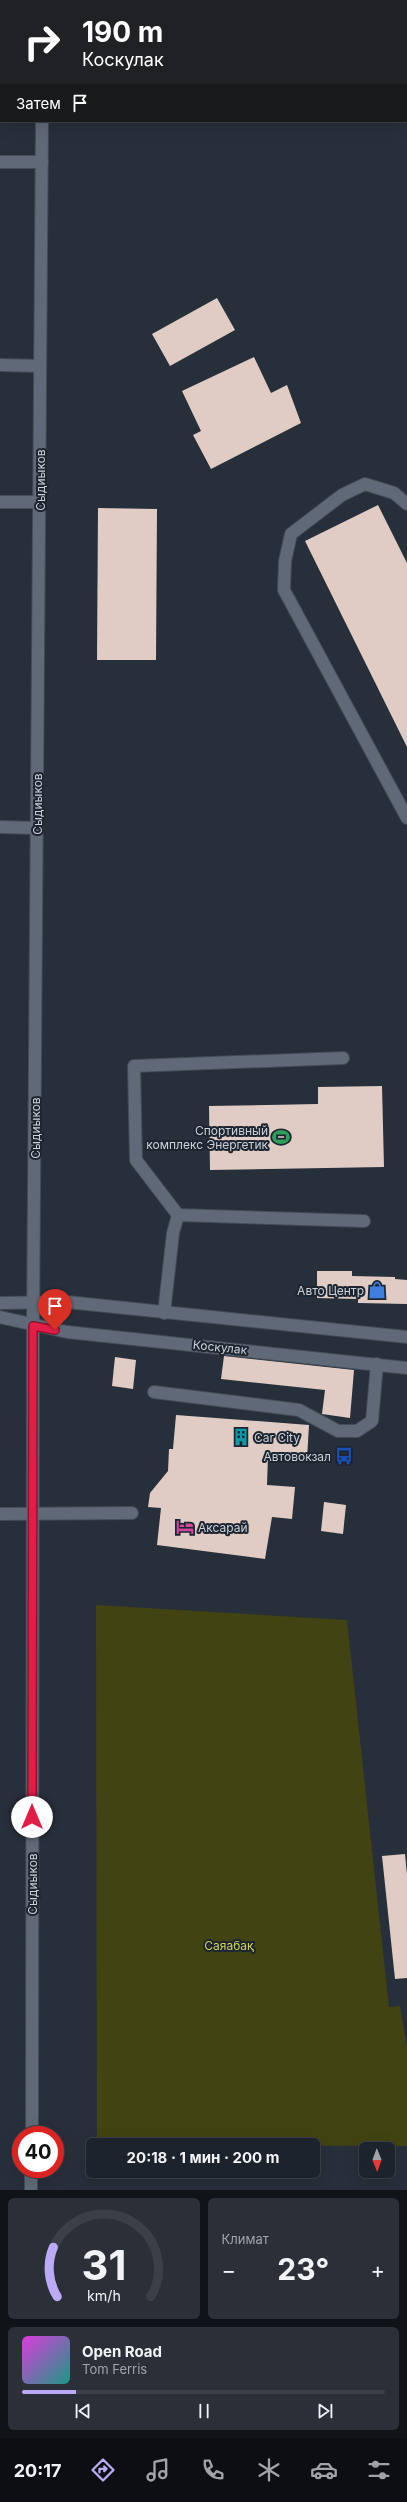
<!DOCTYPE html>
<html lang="ru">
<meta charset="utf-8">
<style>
:root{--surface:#1d232c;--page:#2a2f38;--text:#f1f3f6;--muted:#a0a4a9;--line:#3b4048;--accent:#bbaaf6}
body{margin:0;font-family:Inter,sans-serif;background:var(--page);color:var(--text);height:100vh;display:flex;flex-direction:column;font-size:15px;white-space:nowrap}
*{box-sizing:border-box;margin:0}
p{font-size:13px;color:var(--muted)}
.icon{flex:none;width:22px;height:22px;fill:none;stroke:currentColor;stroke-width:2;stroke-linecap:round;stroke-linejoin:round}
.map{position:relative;height:2190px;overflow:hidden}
.sheet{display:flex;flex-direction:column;gap:8px;padding:8px;background:#101318;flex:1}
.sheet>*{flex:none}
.top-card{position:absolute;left:0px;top:0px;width:407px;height:122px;box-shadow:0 4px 16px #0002,0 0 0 1px var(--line);background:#202124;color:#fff;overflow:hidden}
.needle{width:26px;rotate:179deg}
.controls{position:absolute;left:359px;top:2142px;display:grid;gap:8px}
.controls a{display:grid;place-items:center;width:36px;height:36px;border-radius:6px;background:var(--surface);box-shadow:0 4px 16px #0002,0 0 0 1px var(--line);font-size:20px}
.speed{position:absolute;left:12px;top:2126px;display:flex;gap:8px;font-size:20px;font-weight:700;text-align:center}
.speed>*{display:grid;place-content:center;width:52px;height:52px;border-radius:50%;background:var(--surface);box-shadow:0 4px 16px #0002,0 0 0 1px var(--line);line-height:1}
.speed .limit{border:6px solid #d22;background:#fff;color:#111}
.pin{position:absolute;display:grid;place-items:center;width:34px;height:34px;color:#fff;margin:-41px -17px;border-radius:50% 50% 50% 0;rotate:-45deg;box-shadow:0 0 4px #0007}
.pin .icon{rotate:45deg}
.me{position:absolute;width:44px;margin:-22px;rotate:0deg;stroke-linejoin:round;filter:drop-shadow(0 0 3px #0008)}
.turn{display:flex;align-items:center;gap:14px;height:84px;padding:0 16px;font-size:18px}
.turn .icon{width:52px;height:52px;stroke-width:2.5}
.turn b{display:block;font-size:28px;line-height:34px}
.then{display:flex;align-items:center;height:38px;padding:0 16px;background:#0003;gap:8px;font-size:15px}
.big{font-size:30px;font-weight:700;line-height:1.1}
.sheet .tile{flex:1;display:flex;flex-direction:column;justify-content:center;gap:6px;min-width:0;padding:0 14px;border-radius:6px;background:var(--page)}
.sheet .dial{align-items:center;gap:0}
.dial svg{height:104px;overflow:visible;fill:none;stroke:var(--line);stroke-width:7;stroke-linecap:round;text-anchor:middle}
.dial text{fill:var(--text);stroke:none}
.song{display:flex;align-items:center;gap:12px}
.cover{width:48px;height:48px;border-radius:6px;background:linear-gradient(135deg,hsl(300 70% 55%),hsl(170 70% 35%))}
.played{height:4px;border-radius:2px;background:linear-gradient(90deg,var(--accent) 15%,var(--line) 15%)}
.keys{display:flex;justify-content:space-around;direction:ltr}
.heat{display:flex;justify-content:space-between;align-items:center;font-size:22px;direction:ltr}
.sheet .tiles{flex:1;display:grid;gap:8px;grid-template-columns:1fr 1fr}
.tile:last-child{grid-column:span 2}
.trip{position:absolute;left:86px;top:2138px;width:234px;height:40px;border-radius:6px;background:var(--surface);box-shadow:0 4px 16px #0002,0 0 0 1px var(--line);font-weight:700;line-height:40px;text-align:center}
.tabs{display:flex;height:64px;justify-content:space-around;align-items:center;background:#0c0e12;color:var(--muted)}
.tabs .icon{width:28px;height:28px}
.tabs .active{color:var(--accent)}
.tabs b{font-size:18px;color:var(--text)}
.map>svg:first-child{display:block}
.green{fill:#414312}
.building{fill:#e0ccc4}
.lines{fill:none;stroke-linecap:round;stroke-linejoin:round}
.minor-casing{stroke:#444b56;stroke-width:14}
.minor{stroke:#606977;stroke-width:12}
.route-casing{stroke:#92132f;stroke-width:10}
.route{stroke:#e11d48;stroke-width:7}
.labels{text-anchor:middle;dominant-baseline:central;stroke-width:4;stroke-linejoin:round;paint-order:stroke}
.street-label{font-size:12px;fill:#ccd1da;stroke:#1d2531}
.poi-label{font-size:12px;fill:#ccd1da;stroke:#1d2531;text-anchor:end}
.park-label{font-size:12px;fill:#d0d454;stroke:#1d2531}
</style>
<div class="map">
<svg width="407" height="2190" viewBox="0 0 407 2190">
<rect width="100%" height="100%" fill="#272f3b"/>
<polygon class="green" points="96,1605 347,1620 389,2007 400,2006 407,2048 407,2146 97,2145"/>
<g class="building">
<polygon points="217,298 235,330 170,366 152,334"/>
<polygon points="254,357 271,393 287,385 301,423 211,469 193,435 201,431 182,391"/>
<polygon points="378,505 407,563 407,747 305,541"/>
<polygon points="98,508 157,509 156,660 97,660"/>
<polygon points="382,1086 384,1167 210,1170 209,1106 318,1104 318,1087"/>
<polygon points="317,1271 352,1271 352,1276 395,1277 395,1279 407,1280 407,1304 358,1303 358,1299 317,1298"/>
<polygon points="224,1356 354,1370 350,1418 322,1414 325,1390 221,1379"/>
<polygon points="115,1357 136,1360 133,1389 112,1386"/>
<polygon points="176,1415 309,1425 307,1459 268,1456 267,1485 295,1487 292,1519 272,1517 265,1559 157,1545 161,1508 148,1507 150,1493 168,1471 169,1449 173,1449"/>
<polygon points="324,1502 346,1505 343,1534 321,1531"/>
<polygon points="405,1854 407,1875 407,1978 395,1979 382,1856"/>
</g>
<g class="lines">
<g class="minor-casing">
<g id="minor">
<polyline points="43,1 43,0"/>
<polyline points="0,162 42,162"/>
<polyline points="0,365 40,366"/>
<polyline points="0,502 39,502"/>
<polyline points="407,504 394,493 365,484 342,495 291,534 285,561 284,590 407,818"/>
<polyline points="0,827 37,828"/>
<polyline points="178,1215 136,1160 134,1066 343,1058"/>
<polyline points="0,1303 67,1302 407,1337"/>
<polyline points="164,1313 173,1233 178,1215 364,1221"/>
<polyline points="0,1317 67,1332 407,1368"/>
<polyline points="154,1392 299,1410 338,1431 357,1431 372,1421 377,1364"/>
<polyline points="0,1514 132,1513"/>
<polyline points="32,2135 33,1326 42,121"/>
<polyline points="31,2190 31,2169"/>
</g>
</g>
<use href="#minor" class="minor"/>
</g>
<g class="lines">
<g class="route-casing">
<polyline id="route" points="32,1817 33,1326 55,1330"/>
</g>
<use href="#route" class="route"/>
</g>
<defs>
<g id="stadium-bare" transform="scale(1.38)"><path d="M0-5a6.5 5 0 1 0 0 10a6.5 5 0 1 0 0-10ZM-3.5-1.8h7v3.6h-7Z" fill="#2e9e5b" stroke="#1d2531" stroke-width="2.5" paint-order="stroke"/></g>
<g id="shop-bare" transform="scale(1.38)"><path d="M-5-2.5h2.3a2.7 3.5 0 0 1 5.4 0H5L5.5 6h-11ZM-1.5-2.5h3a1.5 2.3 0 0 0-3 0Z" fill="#3f7fe0" stroke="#1d2531" stroke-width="2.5" paint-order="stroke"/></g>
<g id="building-bare" transform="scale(1.38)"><path d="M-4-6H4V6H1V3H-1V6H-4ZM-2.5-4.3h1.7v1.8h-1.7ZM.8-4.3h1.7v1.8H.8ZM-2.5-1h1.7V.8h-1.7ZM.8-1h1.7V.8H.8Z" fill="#0f9aa8" stroke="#1d2531" stroke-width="2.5" paint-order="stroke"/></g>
<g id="bus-bare" transform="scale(1.38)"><path d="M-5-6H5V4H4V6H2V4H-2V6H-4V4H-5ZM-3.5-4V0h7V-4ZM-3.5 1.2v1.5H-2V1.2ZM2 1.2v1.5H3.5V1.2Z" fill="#1a4fb4" stroke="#1d2531" stroke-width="2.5" paint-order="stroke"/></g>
<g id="hotel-bare" transform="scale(1.38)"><path d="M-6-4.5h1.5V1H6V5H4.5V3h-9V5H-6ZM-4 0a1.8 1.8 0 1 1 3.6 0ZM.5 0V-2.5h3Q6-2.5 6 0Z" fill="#d1479c" stroke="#1d2531" stroke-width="2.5" paint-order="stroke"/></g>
</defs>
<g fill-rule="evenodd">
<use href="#stadium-bare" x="281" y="1137"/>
<use href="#shop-bare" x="377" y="1290"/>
<use href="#building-bare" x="241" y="1437"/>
<use href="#bus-bare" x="344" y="1456"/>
<use href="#hotel-bare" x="185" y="1527"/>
</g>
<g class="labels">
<g class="street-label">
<text transform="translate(40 480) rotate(-90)">Сыдиыков</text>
<text transform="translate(37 804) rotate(-90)">Сыдиыков</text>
<text transform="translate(35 1128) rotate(-90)">Сыдиыков</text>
<text transform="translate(220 1347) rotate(6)">Коскулак</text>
<text transform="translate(32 1884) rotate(-90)">Сыдиыков</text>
</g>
<g class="poi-label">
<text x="268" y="1130">Спортивный<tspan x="268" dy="14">комплекс Энергетик</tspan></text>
<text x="364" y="1290">Авто Центр</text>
<text x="254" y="1437" text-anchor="start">Car City</text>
<text x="331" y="1456">Автовокзал</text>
<text x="198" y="1527" text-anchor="start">Аксарай</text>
</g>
<g class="park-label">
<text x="229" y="1945">Саяабақ</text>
</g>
</g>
</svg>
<div class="controls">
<a><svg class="needle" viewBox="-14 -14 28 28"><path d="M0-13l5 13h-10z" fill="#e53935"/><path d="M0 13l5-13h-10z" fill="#a0a4a9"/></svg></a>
</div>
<div class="speed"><div class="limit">40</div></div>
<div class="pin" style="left:55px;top:1330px;background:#d93025"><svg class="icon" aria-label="arrive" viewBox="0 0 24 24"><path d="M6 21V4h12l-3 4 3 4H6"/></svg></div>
<svg class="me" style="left:32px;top:1817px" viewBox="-20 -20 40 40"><circle r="19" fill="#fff"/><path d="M0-13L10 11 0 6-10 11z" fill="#e11d48"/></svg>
<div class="trip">20:18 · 1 мин · 200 m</div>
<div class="top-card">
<div class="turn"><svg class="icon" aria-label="right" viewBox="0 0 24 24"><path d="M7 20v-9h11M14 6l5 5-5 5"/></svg><div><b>190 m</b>Коскулак</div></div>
<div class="then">Затем<svg class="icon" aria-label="arrive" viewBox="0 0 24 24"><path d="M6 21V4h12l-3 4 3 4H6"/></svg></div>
</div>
</div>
<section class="sheet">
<div class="tiles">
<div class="tile dial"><svg viewBox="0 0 100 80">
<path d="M14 69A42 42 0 1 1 86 69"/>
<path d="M14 69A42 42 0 0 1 11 31" stroke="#bbaaf6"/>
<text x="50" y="56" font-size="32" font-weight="700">31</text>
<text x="50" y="72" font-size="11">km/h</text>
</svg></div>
<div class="tile"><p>Климат</p>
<div class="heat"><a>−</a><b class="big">23°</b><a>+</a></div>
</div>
<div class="tile">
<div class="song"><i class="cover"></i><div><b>Open Road</b><p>Tom Ferris</p></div></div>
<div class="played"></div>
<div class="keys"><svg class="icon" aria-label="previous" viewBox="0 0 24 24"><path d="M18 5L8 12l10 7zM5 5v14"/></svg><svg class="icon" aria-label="pause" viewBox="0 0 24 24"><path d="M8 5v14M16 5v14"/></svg><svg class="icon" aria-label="next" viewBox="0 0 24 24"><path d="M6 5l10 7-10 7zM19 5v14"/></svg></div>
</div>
</div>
</section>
<nav class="tabs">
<b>20:17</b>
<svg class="icon active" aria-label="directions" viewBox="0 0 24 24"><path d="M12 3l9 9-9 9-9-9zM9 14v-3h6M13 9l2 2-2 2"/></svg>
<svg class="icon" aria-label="music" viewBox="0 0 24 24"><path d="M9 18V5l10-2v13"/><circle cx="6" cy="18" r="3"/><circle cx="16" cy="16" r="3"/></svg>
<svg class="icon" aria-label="phone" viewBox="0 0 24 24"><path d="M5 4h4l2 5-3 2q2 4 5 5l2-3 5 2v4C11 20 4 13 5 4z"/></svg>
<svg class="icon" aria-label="climate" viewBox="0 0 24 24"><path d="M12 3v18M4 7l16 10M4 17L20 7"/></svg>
<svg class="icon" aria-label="car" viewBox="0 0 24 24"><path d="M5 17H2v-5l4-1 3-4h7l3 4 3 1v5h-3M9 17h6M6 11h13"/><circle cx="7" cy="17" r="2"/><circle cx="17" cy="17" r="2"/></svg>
<svg class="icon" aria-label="filters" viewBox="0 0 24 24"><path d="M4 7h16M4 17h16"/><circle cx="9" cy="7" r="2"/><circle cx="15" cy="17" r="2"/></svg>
</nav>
